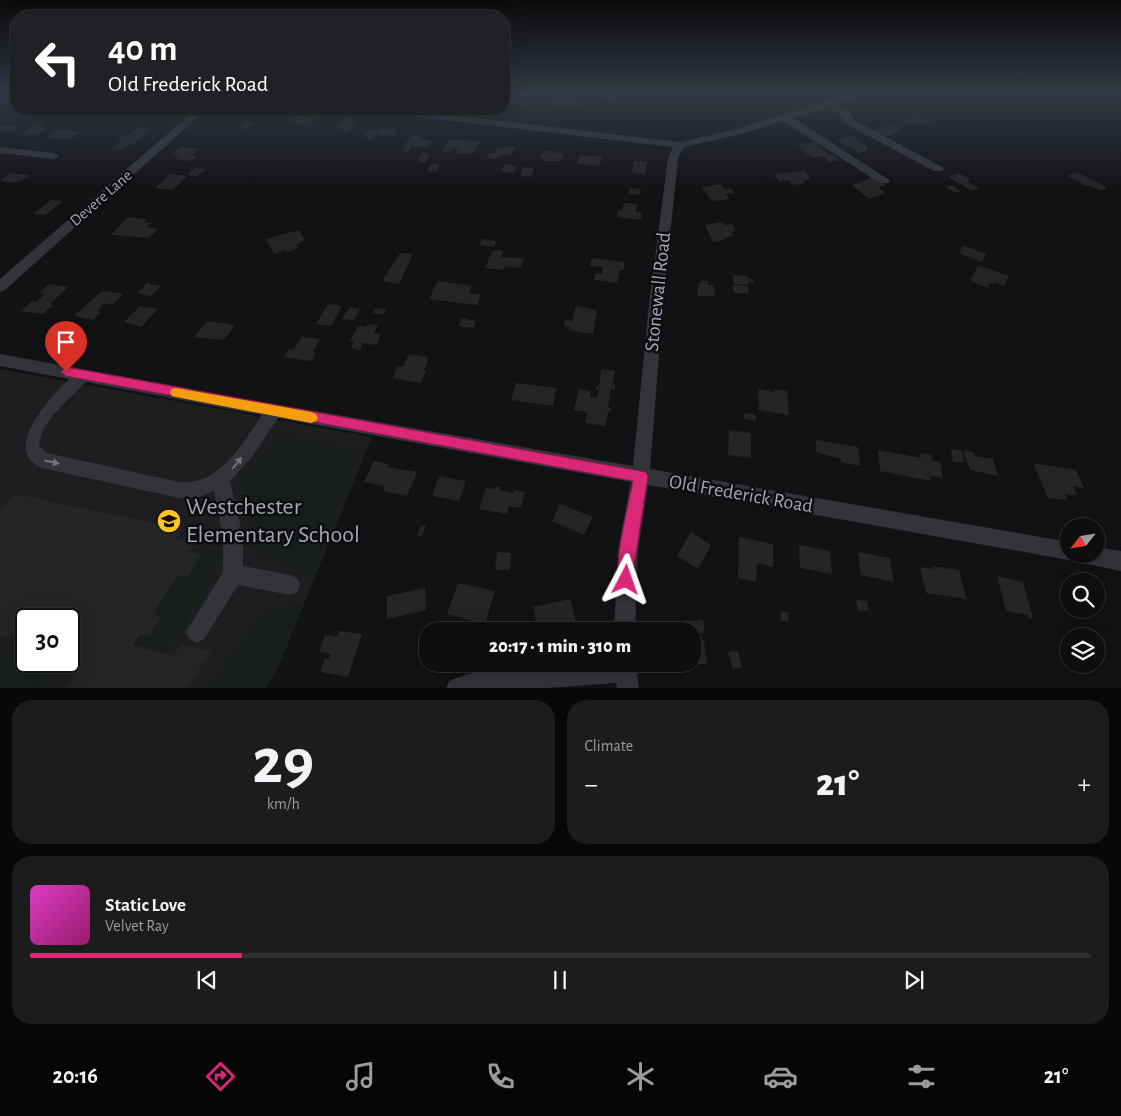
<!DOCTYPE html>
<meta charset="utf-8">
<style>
:root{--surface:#0e0e0f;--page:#1c1c1d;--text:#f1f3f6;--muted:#9b9c9e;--line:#2e2e2f;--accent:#db2777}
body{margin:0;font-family:"Alegreya Sans",sans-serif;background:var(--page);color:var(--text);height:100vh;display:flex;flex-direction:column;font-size:19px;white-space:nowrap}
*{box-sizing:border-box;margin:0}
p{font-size:16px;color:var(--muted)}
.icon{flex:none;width:28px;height:28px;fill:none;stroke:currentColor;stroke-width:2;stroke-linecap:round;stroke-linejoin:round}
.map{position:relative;height:688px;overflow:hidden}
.details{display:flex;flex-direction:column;gap:12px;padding:12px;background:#080808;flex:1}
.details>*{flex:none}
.hud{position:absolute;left:10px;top:10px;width:500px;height:105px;border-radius:20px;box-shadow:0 5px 20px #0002,0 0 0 1px var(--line);background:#202124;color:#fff;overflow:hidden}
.needle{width:32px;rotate:240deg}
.fabs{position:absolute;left:1060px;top:518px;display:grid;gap:10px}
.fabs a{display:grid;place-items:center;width:45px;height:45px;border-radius:50%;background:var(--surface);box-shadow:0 5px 20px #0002,0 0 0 1px var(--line);font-size:25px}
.speed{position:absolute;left:15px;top:608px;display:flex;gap:10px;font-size:25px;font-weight:700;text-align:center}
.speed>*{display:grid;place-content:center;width:65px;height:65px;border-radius:50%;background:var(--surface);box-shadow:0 5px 20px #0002,0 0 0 1px var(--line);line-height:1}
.speed .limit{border:2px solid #111;border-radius:8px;background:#fff;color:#111}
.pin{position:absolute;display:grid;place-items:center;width:42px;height:42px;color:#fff;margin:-51px -21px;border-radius:50% 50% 50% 0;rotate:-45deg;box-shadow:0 0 5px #0007}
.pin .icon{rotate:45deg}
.me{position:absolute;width:55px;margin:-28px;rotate:4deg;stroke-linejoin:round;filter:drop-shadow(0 0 4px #0008)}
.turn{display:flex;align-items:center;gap:18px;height:105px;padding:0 15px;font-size:22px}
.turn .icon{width:65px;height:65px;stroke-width:2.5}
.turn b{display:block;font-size:35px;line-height:42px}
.big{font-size:38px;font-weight:800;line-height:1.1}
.details .card{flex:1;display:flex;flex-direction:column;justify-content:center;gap:8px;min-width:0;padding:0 18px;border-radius:20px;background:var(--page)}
.details .dial{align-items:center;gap:0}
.dial b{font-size:65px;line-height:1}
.song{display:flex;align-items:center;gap:15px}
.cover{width:60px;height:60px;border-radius:8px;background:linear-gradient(135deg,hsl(310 70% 55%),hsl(320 70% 35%))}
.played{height:5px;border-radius:2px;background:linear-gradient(90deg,var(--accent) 20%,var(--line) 20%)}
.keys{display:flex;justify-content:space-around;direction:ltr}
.heat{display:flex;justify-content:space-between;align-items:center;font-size:28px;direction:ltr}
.details .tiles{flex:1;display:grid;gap:12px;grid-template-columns:1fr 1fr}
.card:last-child{grid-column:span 2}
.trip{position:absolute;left:419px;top:622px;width:282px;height:50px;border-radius:20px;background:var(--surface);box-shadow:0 5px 20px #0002,0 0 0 1px var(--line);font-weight:800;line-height:50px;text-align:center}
.tabs{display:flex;height:80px;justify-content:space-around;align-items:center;background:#060606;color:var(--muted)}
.tabs .icon{width:35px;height:35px}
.tabs .on{color:var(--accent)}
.tabs b{font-size:22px;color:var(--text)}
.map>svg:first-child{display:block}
.built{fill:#1e1e21;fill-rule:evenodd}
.green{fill:#181f1a}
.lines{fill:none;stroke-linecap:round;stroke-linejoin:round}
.stream{stroke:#273039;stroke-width:3}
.building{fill:#252528}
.minor{fill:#33343a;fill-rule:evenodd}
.oneway{fill:#70737e}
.route{fill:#db2777;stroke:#8e194d}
.slow{fill:#f59e0b}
.labels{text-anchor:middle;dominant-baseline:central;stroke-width:5;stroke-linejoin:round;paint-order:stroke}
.far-street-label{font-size:16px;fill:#a2a7b6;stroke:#0d0d0f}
.street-label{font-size:20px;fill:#a2a7b6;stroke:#0d0d0f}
.near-poi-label{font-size:24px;fill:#a2a7b6;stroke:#0d0d0f;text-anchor:start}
</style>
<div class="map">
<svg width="1121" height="689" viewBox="0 0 1121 689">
<rect width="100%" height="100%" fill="#121214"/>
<path class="built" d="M0,369L372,437L278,668L265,688H0ZM26,619H69V661H26Z"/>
<g class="green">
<polygon points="278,435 360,452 310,577 256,552 243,480"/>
<path d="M198,547L219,552C214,583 195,610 180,637L174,636L164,653L133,645L140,634L150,636L161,617L153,614L177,575L187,577L201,555L195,553Z"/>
<polygon points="292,603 303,605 278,668 265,688 210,688 260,617"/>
<polygon points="8,655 26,659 26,661 54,666 38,688 0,688 0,666"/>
</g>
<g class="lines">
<g class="stream">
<polyline points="1003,93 1011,95 1014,93"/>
<polyline points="1106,93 1121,96"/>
</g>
</g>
<g class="building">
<polygon points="599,93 619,95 618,101 604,100 605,96 599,96"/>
<polygon points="519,95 528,96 526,99 531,99 530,103 527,103 526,107 510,103 512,99 517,100"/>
<polygon points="556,97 580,99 578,107 553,105"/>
<polygon points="246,109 268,109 263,115 252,115 242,113"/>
<polygon points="916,113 928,120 926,120 932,123 928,125 921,121 910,125 901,120"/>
<polygon points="297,116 307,117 316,117 308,126 288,121"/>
<polygon points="346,118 356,119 348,132 336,128"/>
<polygon points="246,121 255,122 246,129 238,129"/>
<polygon points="37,123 45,124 40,128 47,128 37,135 22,134"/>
<polygon points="891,124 901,130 889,136 881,137 873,131"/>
<polygon points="4,125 16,127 19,127 13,132 0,131 0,128"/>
<polygon points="138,127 151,129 139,137 142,137 133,144 130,144 122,150 112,149 121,141 116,141 123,135 128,136"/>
<polygon points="382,128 398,129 394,136 378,134 370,139 362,137 368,129 379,131"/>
<polygon points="57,129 81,132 71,139 47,137"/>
<polygon points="412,135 422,136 420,139 432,141 426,148 412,146 408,152 400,151"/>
<polygon points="852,136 868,147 866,150 867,151 859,153 836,140"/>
<polygon points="449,140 463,140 480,142 473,154 456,153 458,149 452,148 450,152 442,151"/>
<polygon points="815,142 829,155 832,154 840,160 829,162 823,156 813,158 797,147 801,147 799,144"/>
<polygon points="506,146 516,147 511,156 503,154 496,159 487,158 490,153 494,153 498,147 505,148"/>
<polygon points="181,147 199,149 191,156 196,156 191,161 175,159 179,155 172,155"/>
<polygon points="544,150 563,154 561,161 544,161 545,159 540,158"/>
<polygon points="422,153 430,154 425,163 418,160"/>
<polygon points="580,155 602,157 599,166 577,164"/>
<polygon points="634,161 647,162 645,174 632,173"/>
<polygon points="430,164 440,164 436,172 427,171"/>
<polygon points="504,164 517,166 513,173 501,172"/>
<polygon points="523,167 534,168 531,177 520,176"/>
<polygon points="195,168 206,169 198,176 187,175"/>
<polygon points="805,171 811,180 803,180 805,183 792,185 789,180 779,181 774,174"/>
<polygon points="9,173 31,175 16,183 0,181"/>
<polygon points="959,173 971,180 967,181 979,188 972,191 948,177"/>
<polygon points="1073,173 1081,174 1107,187 1102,191 1088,185 1086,186 1068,176"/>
<polygon points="170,174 187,176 173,190 155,188"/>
<polygon points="873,177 886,185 878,188 886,193 869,199 852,185"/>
<polygon points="721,184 724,189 731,188 735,193 726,194 730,199 712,201 702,187"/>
<polygon points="951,185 961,191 956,193 945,187"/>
<polygon points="629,188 641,189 640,195 629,194"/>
<polygon points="51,200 63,201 45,215 33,214"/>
<polygon points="624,203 637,204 636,212 642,212 641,220 617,217 617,211 622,210"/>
<polygon points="128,217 147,219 144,222 152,223 147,227 158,229 149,238 111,235"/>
<polygon points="722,222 725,225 732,224 736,231 731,232 734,236 724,238 726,240 713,242 705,225"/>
<polygon points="299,230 305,240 296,245 298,248 287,252 285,250 274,254 266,239"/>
<polygon points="482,239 496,241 494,247 480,245"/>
<polygon points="963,245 986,254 982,262 959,253"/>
<polygon points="493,250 503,251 501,257 524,258 521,268 505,266 504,270 485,268"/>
<polygon points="400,253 413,254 399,284 382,281"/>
<polygon points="592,258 625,262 624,270 620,270 617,283 594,280 596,273 602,274 603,267 590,266"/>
<polygon points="978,265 1009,276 1004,286 994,282 993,284 990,283 988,288 970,281"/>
<polygon points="733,275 748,276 748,279 754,279 754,283 748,282 748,285 734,284"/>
<polygon points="701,280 708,281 708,285 713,285 715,296 698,296 698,283 701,283"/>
<polygon points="438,281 472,286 469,293 481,295 477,305 429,299"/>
<polygon points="147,283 161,286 151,296 137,293"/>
<polygon points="49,284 68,287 49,305 53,305 43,314 21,311 32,301 36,302 45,294 39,293"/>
<polygon points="732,285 748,286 749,294 734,293"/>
<polygon points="105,291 123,294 112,305 104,303 97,311 101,312 93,320 74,316 101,292"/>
<polygon points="328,304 342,306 331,326 316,324"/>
<polygon points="140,306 158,309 141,327 124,322"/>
<polygon points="576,306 597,310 593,334 569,330 570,327 564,326 565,320 572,321"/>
<polygon points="350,307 360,309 354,320 342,319"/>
<polygon points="375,308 386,309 384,314 373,313"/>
<polygon points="462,318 476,321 473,328 458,326"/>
<polygon points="207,321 230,324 235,326 223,340 194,337"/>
<polygon points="368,324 378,325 374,333 381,334 376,345 363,343 360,350 351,348 355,341 350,341 358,326 366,327"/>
<polygon points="302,337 320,339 313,352 316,353 311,361 284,357 289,349 293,349"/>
<polygon points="409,354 427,357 428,363 423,370 426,371 421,383 393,378 398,366 403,367"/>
<polygon points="601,369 615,371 612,385 615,385 615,390 611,389 608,408 611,408 610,412 608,412 605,426 585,423 587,412 574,410 579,389 591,391 590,397 597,398 599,390 596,390 596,386 599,387"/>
<polygon points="516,383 556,388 553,406 511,400"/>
<polygon points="758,389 775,392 774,389 787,391 789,415 759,410"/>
<polygon points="744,413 756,415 756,421 744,419"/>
<polygon points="729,430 751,433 751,458 728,455"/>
<polygon points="816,440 858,447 860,466 841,462 841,459 816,452"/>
<polygon points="951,449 962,451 964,463 953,462"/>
<polygon points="878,450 921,458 920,453 931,455 932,461 940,462 943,478 930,476 931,481 880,471"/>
<polygon points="963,450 974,452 975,456 993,459 998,476 970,470"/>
<polygon points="374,461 389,464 388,467 417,472 407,496 383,491 385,486 364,482"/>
<polygon points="1033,463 1076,470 1084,488 1073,486 1077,495 1065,494 1067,500 1048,498"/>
<polygon points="439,476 466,481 459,501 432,496"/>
<polygon points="494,487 500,487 499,490 513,493 514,490 525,492 521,508 509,506 507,514 479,509 486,488 494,489"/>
<polygon points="15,494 182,529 176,539 193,543 188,552 201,554 187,577 177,575 153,614 161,617 149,636 140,634 133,645 173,656 181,644 212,651 186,689 68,689 77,674 64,671 78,650 69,648 69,619 26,619 26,641 3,636 0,640 0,512"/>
<polygon points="560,504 593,517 584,535 552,521"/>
<polygon points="421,526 426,526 422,537 417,536"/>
<polygon points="691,532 711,545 698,569 677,556"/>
<polygon points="739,537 773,544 773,567 757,563 756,582 738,578"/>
<polygon points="799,545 830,551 832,574 800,568"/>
<polygon points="497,552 511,553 510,570 495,570"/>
<polygon points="858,552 890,558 894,582 861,575"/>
<polygon points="932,566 959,570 966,599 926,593 920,567 933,569"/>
<polygon points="997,576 1023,582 1033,619 1029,618 1028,615 1006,611"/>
<polygon points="458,583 495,591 485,624 447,614"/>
<polygon points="425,588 426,610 387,619 387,596"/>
<polygon points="570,599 576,622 538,631 533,607"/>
<polygon points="856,600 867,601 869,611 858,610"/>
<polygon points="781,611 788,612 789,622 781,621"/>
<polygon points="703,620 705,633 666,631 665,622"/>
<polygon points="339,631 362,634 348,677 320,672 325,658 329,659 331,654 319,652 325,635 337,637"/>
<polygon points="692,640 704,640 707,664 692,664"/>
<polygon points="738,651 742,668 733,669 728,652"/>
</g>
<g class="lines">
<g class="minor">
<path d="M854,93H869L835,105L848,111L854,120L942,167L944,169L942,171H934L846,124L840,115L826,108L793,118L888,179L890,181L888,183H880L783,121L740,134L684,147L678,158L663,304L650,469L1069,542V554H1096V547L1121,551V571L1082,563L1074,558L1069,560L648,485L638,550L635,631H614L618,550L631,482L278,418L252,457L230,481L243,537V566L290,575L297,578L300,585L297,592L290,595L238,585L204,639L197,643L190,639L186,632L223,572V537L214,491L196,498H179L42,468C0,450 50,398 69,379L0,366V354L274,404L633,466L649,304L668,158L673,147L376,112L371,109H399L680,142L733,130ZM86,382L262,415C247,437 224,477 195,481C190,482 184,482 179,482L47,453L39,446C40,421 70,399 86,382Z"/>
<polygon points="196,109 207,109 5,290 0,292 0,279"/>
<polygon points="0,147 54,153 59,156 54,159 0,153"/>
<path d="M571,664H636L639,689H617L616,683L534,689H446L449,681C487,665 531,667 571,664Z"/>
</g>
</g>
<defs><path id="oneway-solid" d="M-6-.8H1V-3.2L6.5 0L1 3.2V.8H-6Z" transform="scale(1.25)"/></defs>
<g class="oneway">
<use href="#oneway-solid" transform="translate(52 462) rotate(12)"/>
<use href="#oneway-solid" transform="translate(237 463) rotate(-51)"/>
</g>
<linearGradient id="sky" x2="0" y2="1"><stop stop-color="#0a0a0b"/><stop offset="0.49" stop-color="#333945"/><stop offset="1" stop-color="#333945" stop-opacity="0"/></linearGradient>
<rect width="1121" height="189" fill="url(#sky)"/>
<path class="route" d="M66,367L646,472L648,476L631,585L626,587L620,585C612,567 629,503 633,481L66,376L61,372Z"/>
<polygon class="slow" points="176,388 311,412 316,414 318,418 316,421 311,423 176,397 172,396 170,392 172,389"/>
<defs>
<g id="school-disc" transform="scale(1.25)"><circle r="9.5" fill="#ffc420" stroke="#0d0d0f"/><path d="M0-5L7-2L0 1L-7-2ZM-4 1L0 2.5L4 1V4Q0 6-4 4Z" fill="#111"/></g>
</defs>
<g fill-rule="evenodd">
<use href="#school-disc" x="169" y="521"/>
</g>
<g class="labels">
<g class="far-street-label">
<text transform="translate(101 198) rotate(-41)">Devere Lane</text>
</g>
<g class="street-label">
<text transform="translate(658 292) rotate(-84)">Stonewall Road</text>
<text transform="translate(741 494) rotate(10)">Old Frederick Road</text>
</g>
<g class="near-poi-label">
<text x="186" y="507">Westchester<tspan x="186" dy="28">Elementary School</tspan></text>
</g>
</g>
</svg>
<div class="fabs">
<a><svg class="needle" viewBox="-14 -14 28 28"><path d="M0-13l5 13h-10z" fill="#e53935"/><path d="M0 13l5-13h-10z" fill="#9b9c9e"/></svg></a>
<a><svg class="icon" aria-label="search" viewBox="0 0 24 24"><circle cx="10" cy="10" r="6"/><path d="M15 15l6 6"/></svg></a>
<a><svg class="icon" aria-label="layers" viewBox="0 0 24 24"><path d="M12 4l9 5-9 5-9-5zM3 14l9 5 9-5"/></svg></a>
</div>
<div class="speed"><div class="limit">30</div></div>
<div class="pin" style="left:66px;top:372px;background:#d93025"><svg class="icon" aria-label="arrive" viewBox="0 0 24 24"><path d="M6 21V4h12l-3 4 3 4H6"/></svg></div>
<svg class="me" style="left:626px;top:580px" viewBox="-20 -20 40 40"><path d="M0-17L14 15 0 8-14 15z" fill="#db2777" stroke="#fff" stroke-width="4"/></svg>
<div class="trip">20:17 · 1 min · 310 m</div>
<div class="hud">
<div class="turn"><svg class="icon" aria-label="left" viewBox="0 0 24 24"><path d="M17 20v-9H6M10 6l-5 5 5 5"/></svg><div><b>40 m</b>Old Frederick Road</div></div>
</div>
</div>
<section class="details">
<div class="tiles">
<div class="card dial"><b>29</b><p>km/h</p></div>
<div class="card"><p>Climate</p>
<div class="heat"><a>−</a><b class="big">21°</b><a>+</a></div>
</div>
<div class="card">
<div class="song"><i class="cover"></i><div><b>Static Love</b><p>Velvet Ray</p></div></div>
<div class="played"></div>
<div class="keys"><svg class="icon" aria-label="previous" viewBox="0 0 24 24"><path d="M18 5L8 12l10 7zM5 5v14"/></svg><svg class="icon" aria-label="pause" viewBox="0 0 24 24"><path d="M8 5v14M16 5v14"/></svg><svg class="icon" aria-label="next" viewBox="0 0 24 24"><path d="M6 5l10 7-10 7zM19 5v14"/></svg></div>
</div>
</div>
</section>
<nav class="tabs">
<b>20:16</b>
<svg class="icon on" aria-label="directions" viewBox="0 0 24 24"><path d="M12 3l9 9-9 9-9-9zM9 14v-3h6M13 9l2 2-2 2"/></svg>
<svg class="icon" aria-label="music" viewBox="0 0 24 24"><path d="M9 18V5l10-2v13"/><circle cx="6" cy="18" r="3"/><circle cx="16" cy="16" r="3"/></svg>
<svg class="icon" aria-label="phone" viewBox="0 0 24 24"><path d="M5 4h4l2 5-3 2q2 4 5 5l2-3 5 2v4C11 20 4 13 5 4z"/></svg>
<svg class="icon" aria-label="climate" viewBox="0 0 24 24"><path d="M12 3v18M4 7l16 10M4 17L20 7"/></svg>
<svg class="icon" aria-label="car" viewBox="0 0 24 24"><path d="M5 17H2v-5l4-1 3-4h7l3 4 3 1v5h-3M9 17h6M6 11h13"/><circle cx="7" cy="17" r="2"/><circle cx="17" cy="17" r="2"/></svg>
<svg class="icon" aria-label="filters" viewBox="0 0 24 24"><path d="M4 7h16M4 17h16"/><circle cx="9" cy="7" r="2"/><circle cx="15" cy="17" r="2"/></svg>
<b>21°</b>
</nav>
